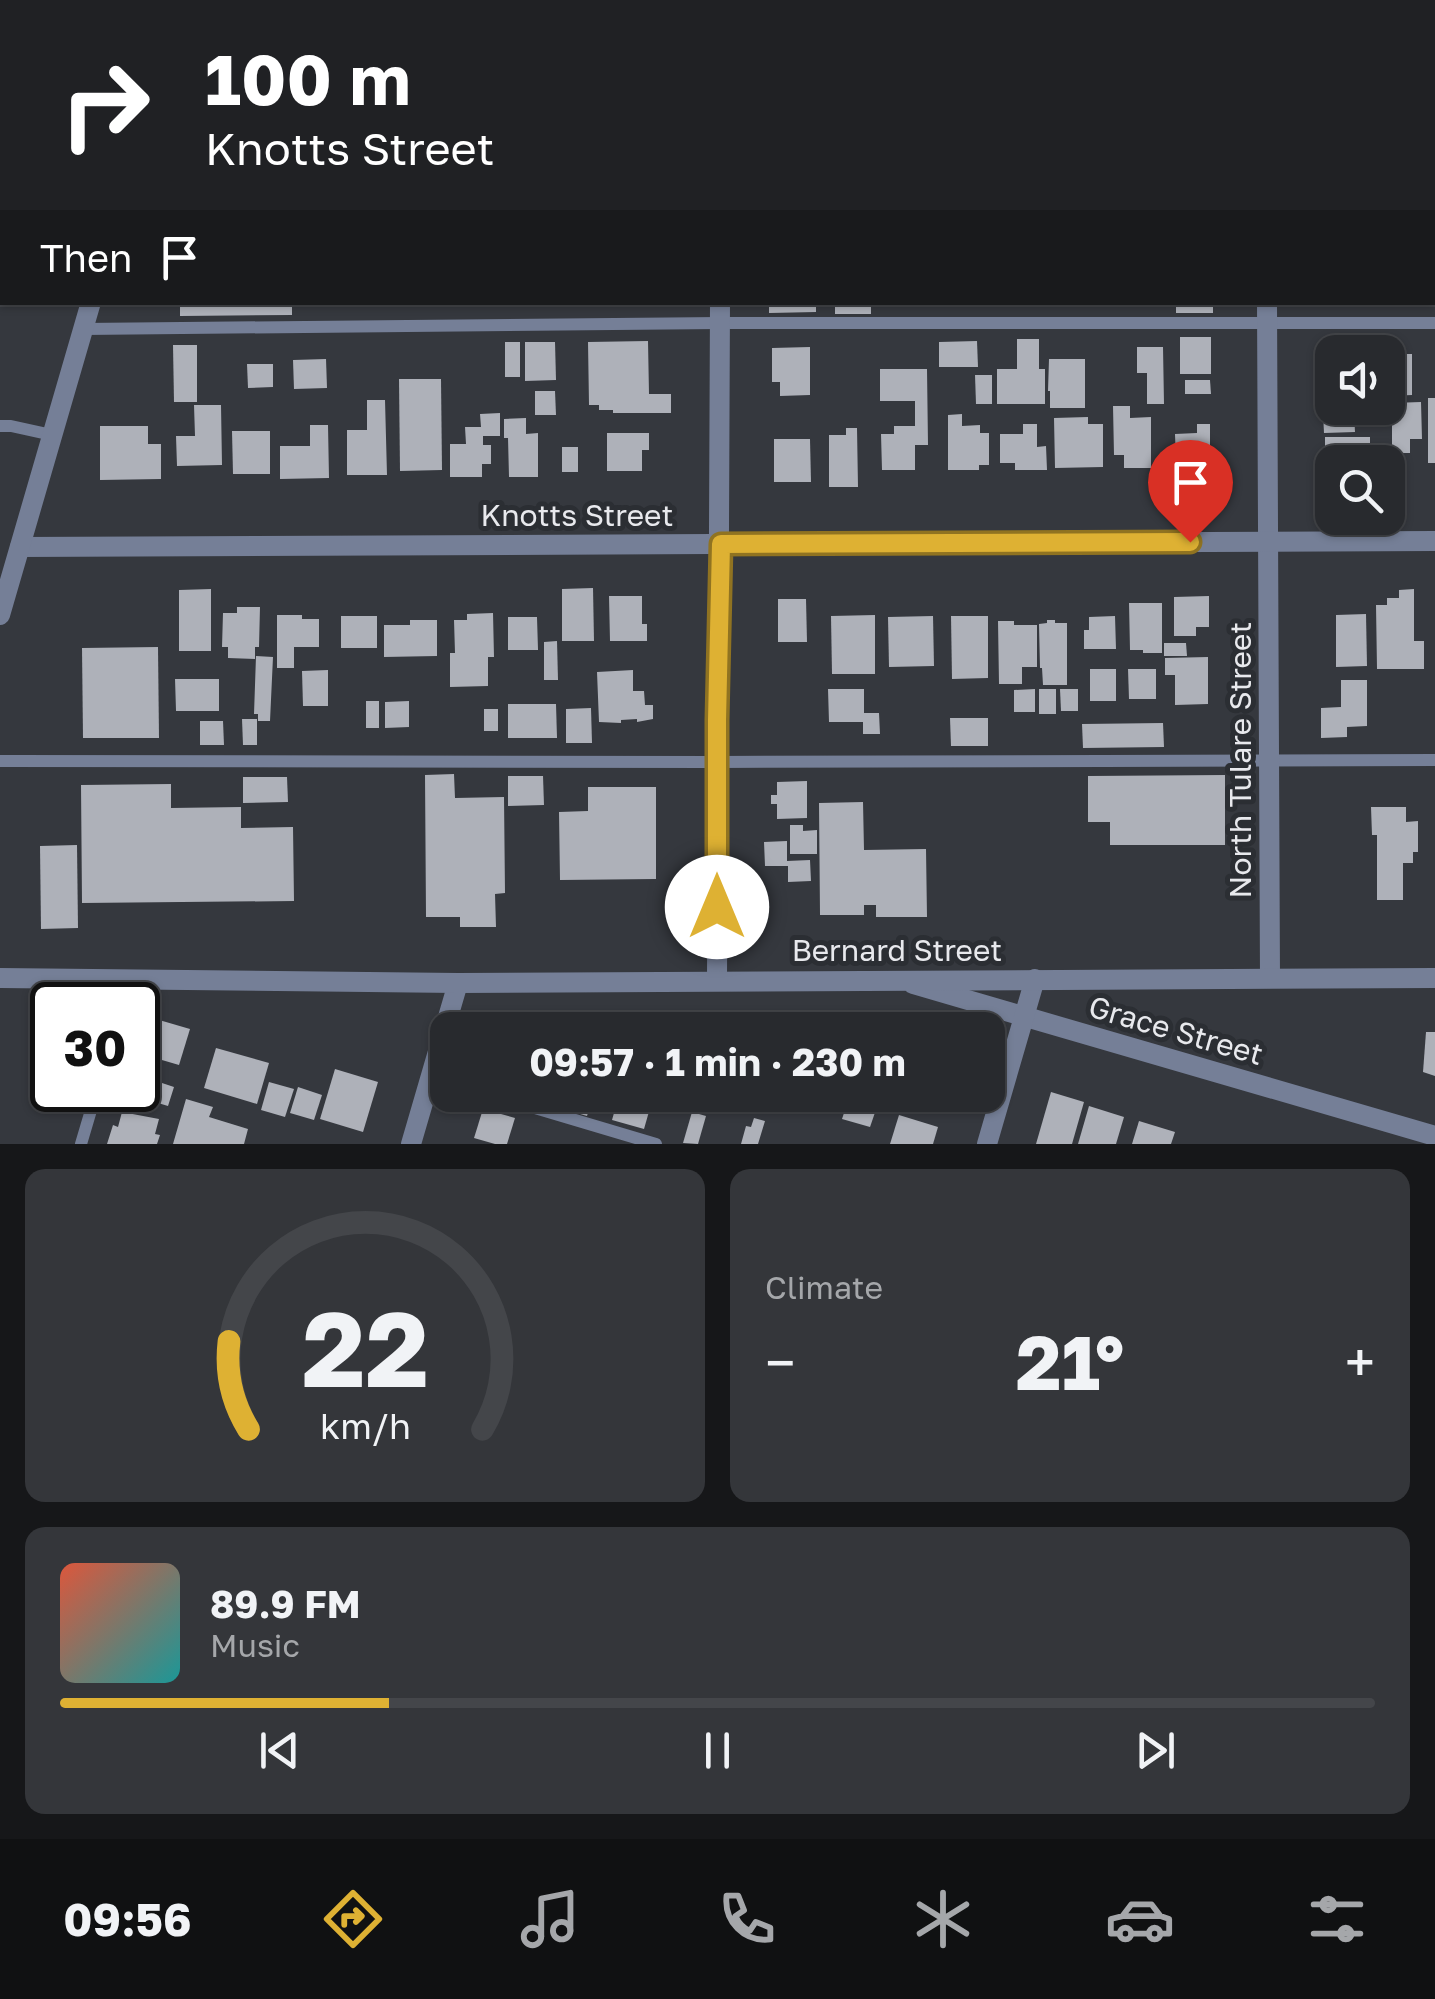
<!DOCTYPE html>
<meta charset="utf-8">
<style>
:root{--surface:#282a2e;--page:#34363a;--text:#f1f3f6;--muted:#a5a7aa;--line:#44464a;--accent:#deb133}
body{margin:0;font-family:"Golos Text",sans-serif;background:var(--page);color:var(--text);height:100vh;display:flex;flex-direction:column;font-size:38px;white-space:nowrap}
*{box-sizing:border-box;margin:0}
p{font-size:32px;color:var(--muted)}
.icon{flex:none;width:55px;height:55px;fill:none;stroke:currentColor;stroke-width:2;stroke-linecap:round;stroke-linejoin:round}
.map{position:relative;height:1144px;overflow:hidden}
.panel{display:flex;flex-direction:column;gap:25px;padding:25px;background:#161719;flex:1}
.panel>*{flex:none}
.banner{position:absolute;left:0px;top:0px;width:1435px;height:305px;box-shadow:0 2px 8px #0004,0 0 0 2px var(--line);background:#202124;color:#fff;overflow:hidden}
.tools{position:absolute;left:1315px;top:335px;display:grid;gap:20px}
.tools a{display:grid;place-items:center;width:90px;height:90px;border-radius:20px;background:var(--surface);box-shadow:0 2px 8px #0004,0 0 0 2px var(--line);font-size:50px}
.speed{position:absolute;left:30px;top:982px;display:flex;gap:20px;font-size:50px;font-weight:700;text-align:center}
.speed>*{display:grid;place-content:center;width:130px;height:130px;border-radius:50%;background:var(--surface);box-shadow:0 2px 8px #0004,0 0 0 2px var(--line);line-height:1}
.speed .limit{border:5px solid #111;border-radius:15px;background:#fff;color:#111}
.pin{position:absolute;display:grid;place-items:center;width:85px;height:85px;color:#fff;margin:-102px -42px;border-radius:50% 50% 50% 0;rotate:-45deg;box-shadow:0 0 10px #0007}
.pin .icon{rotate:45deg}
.me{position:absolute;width:110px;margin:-55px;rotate:0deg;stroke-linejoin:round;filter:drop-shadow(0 0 8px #0008)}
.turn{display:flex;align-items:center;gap:35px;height:210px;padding:0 40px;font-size:45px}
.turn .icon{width:130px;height:130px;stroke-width:2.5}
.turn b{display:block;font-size:70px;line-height:85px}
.then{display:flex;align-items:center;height:95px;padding:0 40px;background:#0003;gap:20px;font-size:38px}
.big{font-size:75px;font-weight:700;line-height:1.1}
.panel .card{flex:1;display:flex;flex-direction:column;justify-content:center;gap:15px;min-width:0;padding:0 35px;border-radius:20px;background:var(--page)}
.panel .dial{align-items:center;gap:0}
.dial svg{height:260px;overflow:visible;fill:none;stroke:var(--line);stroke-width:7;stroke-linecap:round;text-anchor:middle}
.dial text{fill:var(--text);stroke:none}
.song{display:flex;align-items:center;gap:30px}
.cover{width:120px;height:120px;border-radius:15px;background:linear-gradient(135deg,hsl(10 70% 55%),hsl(180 70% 35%))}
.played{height:10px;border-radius:5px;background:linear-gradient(90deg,var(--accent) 25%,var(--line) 25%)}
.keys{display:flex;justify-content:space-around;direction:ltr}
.heat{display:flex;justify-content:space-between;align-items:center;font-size:55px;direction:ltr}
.panel .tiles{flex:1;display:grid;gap:25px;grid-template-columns:1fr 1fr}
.card:last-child{grid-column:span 2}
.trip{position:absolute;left:430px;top:1012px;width:575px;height:100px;border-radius:20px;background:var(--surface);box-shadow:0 2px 8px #0004,0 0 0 2px var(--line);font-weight:700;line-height:100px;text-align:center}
.dock{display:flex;height:160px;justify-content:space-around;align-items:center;background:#101112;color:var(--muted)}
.dock .icon{width:70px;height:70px}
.dock .active{color:var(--accent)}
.dock b{font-size:45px;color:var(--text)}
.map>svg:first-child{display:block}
.building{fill:#aeb1b9}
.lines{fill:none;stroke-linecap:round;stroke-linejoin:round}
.service{stroke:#757f97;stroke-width:12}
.minor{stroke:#757f97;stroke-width:20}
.tertiary{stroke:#757f97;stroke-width:20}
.route-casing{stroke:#907321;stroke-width:25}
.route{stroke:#deb133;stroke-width:18}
.labels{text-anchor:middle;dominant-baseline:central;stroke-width:10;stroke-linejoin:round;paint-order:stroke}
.street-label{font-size:30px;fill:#e8e9ed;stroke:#2b2e33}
</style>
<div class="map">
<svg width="1435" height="1144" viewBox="0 0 1435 1144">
<rect width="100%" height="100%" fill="#35383e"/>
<g class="building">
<polygon points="180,302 292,302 292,315 180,316"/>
<polygon points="769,302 816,302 816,312 769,313"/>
<rect x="835" y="302" width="36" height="12"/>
<rect x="1176" y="302" width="37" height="11"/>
<rect x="1180" y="337" width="31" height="37"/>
<polygon points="1017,339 1039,339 1039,369 1045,369 1045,404 997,404 997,369 1017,369"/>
<polygon points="648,341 649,394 671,394 671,413 613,413 613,410 599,410 599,405 589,405 588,342"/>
<polygon points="977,341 978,367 939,367 939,342"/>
<rect x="505" y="342" width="15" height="35"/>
<polygon points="525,342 555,342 556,380 525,381"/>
<polygon points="173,345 197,345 197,402 174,402"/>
<polygon points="810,347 810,395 780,396 780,382 772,382 772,348"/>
<polygon points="1137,347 1163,347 1164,404 1147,404 1147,373 1137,373"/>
<polygon points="1388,354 1412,354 1412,395 1388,396"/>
<polygon points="326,359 327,388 294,389 293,360"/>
<polygon points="1049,359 1085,359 1085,408 1050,408 1050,391 1048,391"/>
<polygon points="1332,363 1332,400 1323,400 1323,364"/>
<polygon points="247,364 273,364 273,387 248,388"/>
<polygon points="880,369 927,369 928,445 915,445 915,470 882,470 881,434 894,434 894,426 915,426 915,401 880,401"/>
<polygon points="975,375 992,375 992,404 976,404"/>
<polygon points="399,379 441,379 442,470 400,471"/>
<polygon points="1185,380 1210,380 1211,394 1185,394"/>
<polygon points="535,391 555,391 556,415 535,415"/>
<rect x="1428" y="398" width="7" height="65"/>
<polygon points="367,400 385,400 387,475 347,475 347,430 367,430"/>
<polygon points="1421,402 1422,439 1410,439 1410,453 1392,453 1392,403"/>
<polygon points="194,405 221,405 222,465 177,466 176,436 195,436"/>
<polygon points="1113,406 1130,406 1130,418 1151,417 1151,468 1124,468 1124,455 1114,455"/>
<polygon points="500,413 500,436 483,436 483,445 491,445 491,464 482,464 482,477 450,477 450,444 466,444 465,427 481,427 480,414"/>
<polygon points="1323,413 1354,413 1355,432 1324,433"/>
<polygon points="962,414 962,426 980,425 980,433 989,433 989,465 979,465 979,470 948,470 948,415"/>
<polygon points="1088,417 1088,424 1103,424 1103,467 1055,468 1054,418"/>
<polygon points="526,418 526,434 538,433 538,477 509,477 508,438 504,438 504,419"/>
<polygon points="1023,424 1037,424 1037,447 1046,446 1047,470 1015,470 1015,463 1000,463 1000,434 1023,434"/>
<polygon points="1197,424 1210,424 1210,462 1176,462 1175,434 1197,433"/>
<polygon points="310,425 328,425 329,478 280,479 280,446 310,446"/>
<polygon points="100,426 148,426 148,444 161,444 161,479 100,480"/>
<polygon points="846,428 857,428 858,487 829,487 829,435 846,435"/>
<polygon points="232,431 270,431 270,474 233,474"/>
<polygon points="607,433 649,433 649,450 642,450 642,471 607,471"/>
<polygon points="1325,437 1370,437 1370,462 1332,462 1332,471 1325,471"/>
<polygon points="774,439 810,439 811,482 774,482"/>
<rect x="562" y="447" width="16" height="25"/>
<polygon points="593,588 594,641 562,641 562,589"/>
<polygon points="211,589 211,651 179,651 179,590"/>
<polygon points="1414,589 1414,641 1424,641 1424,669 1377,669 1376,605 1387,605 1387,598 1399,598 1399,590"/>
<polygon points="609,596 642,596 642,624 647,624 647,641 610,641"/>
<polygon points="1209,596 1209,627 1196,627 1196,636 1174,636 1174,597"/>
<polygon points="778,599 806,599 807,642 778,642"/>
<polygon points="1129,603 1162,603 1162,653 1143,653 1143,650 1130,650"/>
<polygon points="237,607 260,607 259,647 255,647 255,659 228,658 228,647 222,647 223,613 237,613"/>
<polygon points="493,613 494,657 488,657 488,686 450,687 450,653 455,653 454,620 467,620 467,614"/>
<polygon points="1366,614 1367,666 1336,667 1336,615"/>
<polygon points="277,615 302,615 302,619 319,619 319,647 294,647 294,668 277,668"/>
<polygon points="875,615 875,674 832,674 831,616"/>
<rect x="341" y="616" width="36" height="32"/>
<polygon points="933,616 934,666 889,667 888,617"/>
<polygon points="951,616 988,616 988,678 952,679"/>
<polygon points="1115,616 1116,649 1084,649 1084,630 1089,630 1089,617"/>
<polygon points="508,617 537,617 538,650 508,650"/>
<polygon points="410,620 437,620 437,656 384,657 384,625 410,625"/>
<polygon points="1047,620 1055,620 1055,623 1067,623 1067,685 1043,685 1042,668 1040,668 1039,624 1047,623"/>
<polygon points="998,621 1014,621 1014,625 1037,625 1037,667 1022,667 1022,684 999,684"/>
<polygon points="557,641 558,680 544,680 544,642"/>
<polygon points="1164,643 1186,643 1187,656 1164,656"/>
<polygon points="158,647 159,738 83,738 82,648"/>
<polygon points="256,656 273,657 270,721 258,721 258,714 254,714"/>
<polygon points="1208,657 1208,704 1175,705 1175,675 1165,675 1165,658"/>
<rect x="1090" y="669" width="26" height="32"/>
<polygon points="1128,669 1156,669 1156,699 1129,699"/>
<polygon points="328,670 328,706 303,706 302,671"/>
<polygon points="633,670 633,691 644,691 645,705 653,705 653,719 637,722 637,719 621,720 621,723 599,722 597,672"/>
<polygon points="175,679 219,679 219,711 176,711"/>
<polygon points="1341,680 1367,680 1367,726 1347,727 1347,737 1321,738 1321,708 1341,707"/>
<polygon points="828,689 864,689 864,713 879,713 880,734 863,734 863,722 829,722"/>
<polygon points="1035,689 1035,712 1014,712 1014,690"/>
<rect x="1039" y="689" width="17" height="25"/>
<polygon points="1060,689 1078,689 1078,711 1061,711"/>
<rect x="366" y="701" width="13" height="27"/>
<polygon points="409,701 409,727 385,728 385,702"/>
<polygon points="508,704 556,704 557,738 508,738"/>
<polygon points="591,708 592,743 566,743 566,709"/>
<rect x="484" y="709" width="14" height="22"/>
<polygon points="950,718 988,718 988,746 951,746"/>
<polygon points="242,719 257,719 257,745 243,745"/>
<polygon points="200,721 223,721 224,745 200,745"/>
<polygon points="1163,723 1164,747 1083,748 1082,724"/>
<polygon points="454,774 455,798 504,797 505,893 495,894 496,927 460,927 460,917 426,917 425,775"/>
<polygon points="1225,775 1225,845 1110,845 1110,822 1088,822 1088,776"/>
<polygon points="508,776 543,776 544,805 508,806"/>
<polygon points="243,777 287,777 288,802 243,803"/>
<polygon points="807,781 807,818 777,819 777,804 771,804 771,795 777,795 777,782"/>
<polygon points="171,784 171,808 241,807 241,828 293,827 294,901 82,903 81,785"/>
<polygon points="588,787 656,787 656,879 560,880 559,812 588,811"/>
<polygon points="863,802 864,850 926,849 927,917 876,917 876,905 864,905 864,915 820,915 819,803"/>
<polygon points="1371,807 1406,807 1406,822 1418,821 1418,852 1413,852 1413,863 1403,863 1403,900 1377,900 1377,835 1372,835"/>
<polygon points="790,825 803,825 803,831 817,830 817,854 790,854"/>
<polygon points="787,841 787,861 810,860 811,881 788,882 788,866 765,866 764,842"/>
<polygon points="77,845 78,928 41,929 40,846"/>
<polygon points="142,1015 190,1029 179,1065 138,1053 138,1029"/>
<polygon points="1426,1032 1435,1032 1435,1076 1423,1072"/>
<polygon points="216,1048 269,1063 257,1104 204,1088"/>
<polygon points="335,1069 378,1082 363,1132 320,1119"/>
<polygon points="138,1075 174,1087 168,1106 148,1100 144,1112 118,1104 123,1090 138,1090"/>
<polygon points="269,1082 294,1089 285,1117 261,1110"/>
<polygon points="298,1087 322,1095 314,1120 290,1113"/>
<polygon points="1051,1092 1084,1102 1072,1144 1036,1144"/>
<polygon points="575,1095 593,1095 587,1116 570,1111"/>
<polygon points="850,1095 881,1095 870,1127 842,1119"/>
<polygon points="911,1095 947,1095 945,1101 935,1098 931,1110 908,1103"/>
<polygon points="186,1099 213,1107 209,1117 248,1129 244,1144 173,1144"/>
<polygon points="618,1099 650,1108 644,1129 612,1120"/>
<polygon points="1089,1106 1124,1117 1116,1144 1078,1144"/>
<polygon points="483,1109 515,1118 507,1144 495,1144 474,1138"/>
<polygon points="122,1112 159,1119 155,1134 160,1135 157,1144 107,1144 113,1125 118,1127"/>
<polygon points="692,1112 706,1116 698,1144 683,1143"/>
<polygon points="899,1115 938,1127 933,1144 890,1144"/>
<polygon points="754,1118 765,1121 758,1144 741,1144 746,1126 751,1127"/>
<polygon points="1139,1121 1175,1132 1171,1144 1132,1144"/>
</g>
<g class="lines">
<g class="service">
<polyline points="83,329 720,323 1435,323"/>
<polyline points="0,426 11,426 52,435"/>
<polyline points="0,761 717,762 1435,760"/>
<polyline points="123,1005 131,980"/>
<polyline points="491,1095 656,1144"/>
<polyline points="81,1144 97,1090"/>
</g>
<g class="minor">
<polyline points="719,0 719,2"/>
<polyline points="1266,0 1266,2"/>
<polyline points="0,94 2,94"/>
<polyline points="1432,107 1435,107"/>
<polyline points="1267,302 1270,978"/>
<polyline points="20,547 1435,541"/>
<path d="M717,980C717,754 720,528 720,302"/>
<polyline points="913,984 1435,1136"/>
<polyline points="411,1144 458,983"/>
<polyline points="987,1144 1035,979"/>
</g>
<g class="tertiary">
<polyline points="161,2 161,0"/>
<polyline points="0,615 91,302"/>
<polyline points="0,978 458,983 1435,978"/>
</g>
</g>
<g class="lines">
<g class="route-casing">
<polyline id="route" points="717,907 717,720 721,544 1190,542"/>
</g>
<use href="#route" class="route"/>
</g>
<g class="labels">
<g class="street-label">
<text x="577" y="515">Knotts Street</text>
<text transform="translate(1240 760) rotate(-90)">North Tulare Street</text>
<text x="897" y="950">Bernard Street</text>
<text transform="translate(1176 1030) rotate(16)">Grace Street</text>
</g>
</g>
</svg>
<div class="tools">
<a><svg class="icon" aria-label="sound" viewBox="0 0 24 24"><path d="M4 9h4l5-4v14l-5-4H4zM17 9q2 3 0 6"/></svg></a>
<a><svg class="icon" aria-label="search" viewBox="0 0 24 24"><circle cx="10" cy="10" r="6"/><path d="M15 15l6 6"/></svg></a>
</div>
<div class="speed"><div class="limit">30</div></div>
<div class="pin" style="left:1190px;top:542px;background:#d93025"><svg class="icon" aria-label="arrive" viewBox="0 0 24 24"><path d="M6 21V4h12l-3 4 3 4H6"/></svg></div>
<svg class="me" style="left:717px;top:907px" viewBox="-20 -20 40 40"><circle r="19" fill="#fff"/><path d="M0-13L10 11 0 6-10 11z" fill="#deb133"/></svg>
<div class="trip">09:57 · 1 min · 230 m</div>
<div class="banner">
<div class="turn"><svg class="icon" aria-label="right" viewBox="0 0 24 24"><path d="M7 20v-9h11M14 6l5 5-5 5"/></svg><div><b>100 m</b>Knotts Street</div></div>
<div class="then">Then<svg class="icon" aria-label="arrive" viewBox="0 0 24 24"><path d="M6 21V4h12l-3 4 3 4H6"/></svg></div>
</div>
</div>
<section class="panel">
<div class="tiles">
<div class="card dial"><svg viewBox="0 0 100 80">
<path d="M14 69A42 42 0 1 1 86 69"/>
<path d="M14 69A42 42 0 0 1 8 42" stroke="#deb133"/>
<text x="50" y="56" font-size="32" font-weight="700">22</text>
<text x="50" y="72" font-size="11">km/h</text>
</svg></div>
<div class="card"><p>Climate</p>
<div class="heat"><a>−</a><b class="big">21°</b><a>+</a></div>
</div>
<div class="card">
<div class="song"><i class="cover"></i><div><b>89.9 FM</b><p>Music</p></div></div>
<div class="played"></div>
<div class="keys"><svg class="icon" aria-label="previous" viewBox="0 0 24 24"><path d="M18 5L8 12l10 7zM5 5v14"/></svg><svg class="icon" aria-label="pause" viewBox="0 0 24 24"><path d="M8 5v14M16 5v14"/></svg><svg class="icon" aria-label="next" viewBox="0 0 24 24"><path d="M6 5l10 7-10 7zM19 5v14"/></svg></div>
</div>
</div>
</section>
<nav class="dock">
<b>09:56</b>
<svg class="icon active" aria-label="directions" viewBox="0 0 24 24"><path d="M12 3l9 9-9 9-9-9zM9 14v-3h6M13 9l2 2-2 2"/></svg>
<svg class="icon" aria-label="music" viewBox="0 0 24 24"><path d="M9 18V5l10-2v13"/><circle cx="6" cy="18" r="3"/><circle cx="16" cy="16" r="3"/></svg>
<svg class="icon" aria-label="phone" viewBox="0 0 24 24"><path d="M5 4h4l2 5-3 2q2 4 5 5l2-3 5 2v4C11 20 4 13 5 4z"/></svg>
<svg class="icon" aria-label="climate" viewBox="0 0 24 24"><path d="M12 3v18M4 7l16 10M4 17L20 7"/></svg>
<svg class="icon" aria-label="car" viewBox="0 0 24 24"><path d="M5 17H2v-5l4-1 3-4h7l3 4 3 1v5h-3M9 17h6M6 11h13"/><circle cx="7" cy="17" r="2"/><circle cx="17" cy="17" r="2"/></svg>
<svg class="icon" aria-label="filters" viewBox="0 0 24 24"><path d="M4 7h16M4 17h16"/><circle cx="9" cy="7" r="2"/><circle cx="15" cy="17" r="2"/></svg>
</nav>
